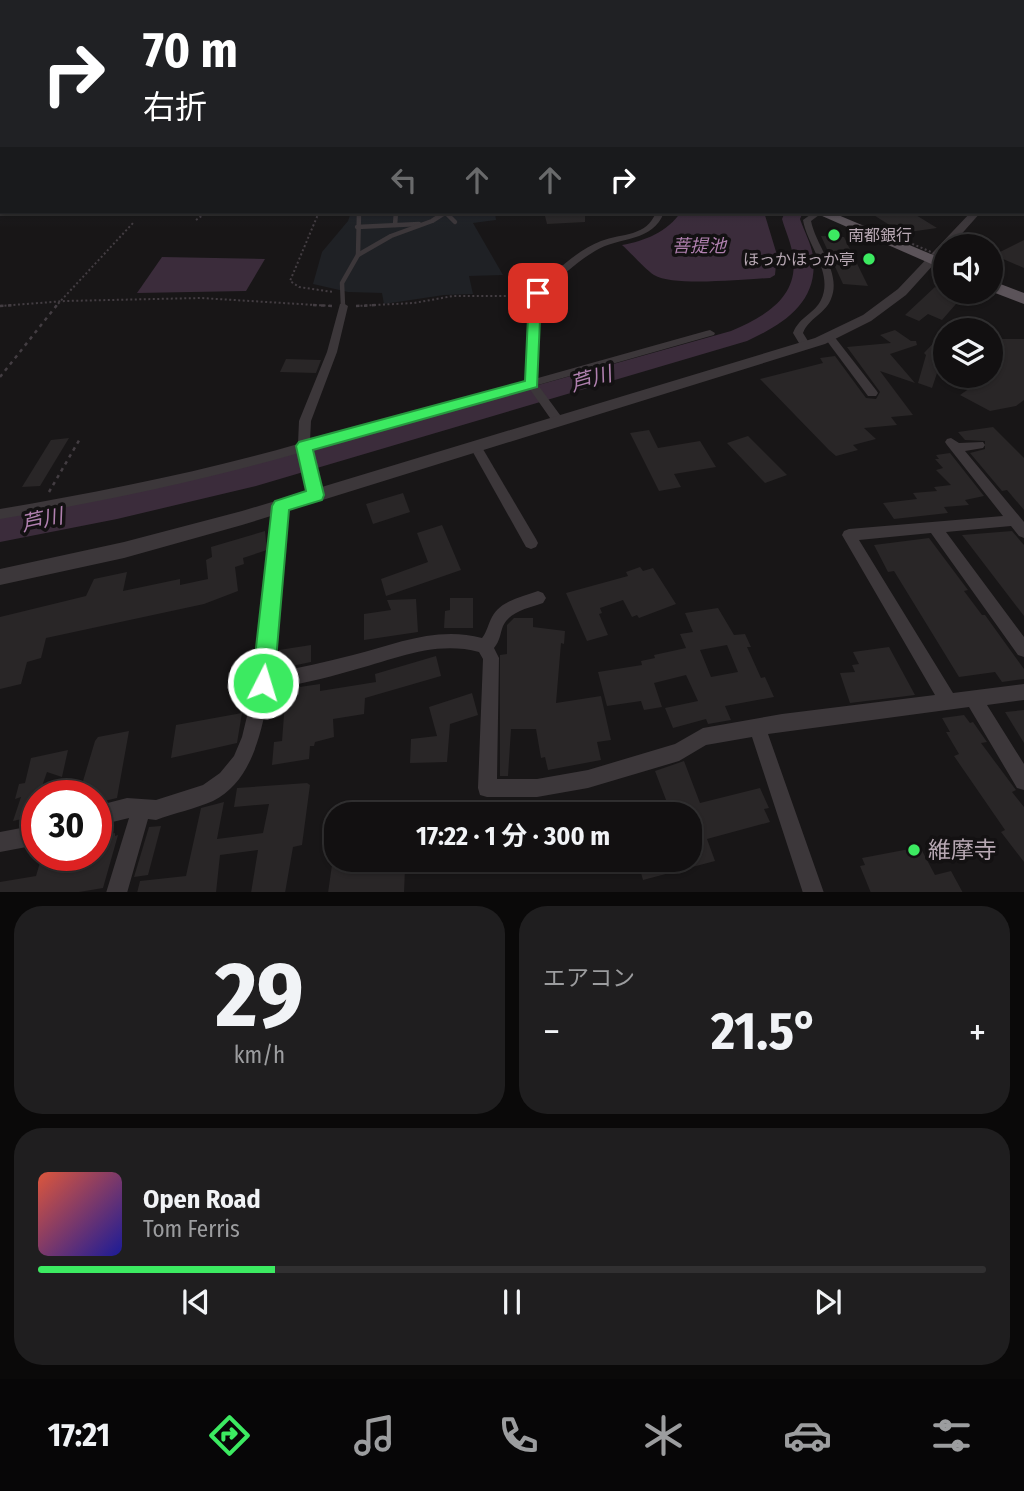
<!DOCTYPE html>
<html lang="ja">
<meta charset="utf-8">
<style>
:root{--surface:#121011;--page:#1f1e1f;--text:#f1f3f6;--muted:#9c9d9f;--line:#313031;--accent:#3cea61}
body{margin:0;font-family:"Fira Sans Condensed","Noto Sans JP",sans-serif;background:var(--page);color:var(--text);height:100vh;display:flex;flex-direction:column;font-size:26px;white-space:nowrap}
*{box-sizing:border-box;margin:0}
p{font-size:23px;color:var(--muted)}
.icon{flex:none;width:38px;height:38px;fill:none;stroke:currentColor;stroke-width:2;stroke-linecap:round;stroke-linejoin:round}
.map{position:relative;height:892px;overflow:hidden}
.details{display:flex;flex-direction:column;gap:14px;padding:14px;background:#0a0909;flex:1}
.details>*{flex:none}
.hud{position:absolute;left:0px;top:0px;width:1026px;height:214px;box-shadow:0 2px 5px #0004,0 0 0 2px var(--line);background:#202124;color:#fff;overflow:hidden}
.buttons{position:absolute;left:933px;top:234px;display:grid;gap:14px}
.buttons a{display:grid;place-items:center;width:70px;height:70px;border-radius:50%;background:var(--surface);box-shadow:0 2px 5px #0004,0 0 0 2px var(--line);font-size:35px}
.speed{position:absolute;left:21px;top:780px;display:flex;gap:14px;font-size:35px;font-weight:700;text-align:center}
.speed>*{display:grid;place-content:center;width:91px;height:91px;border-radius:50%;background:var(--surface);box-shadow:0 2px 5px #0004,0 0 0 2px var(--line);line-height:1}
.speed .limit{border:10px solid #d22;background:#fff;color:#111}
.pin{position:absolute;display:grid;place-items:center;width:60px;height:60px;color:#fff;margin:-30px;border-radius:14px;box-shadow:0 4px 10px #0006}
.me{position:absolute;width:77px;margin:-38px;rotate:5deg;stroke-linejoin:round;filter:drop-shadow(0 0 5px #0008)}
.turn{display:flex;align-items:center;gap:24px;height:147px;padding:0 28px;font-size:32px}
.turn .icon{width:91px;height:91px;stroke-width:2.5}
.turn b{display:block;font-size:49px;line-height:60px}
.lanes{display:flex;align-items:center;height:66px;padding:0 28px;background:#0003;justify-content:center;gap:35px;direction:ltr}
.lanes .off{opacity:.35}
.big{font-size:52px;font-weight:700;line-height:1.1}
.details .card{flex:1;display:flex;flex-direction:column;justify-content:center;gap:10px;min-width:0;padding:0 24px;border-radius:28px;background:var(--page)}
.details .dial{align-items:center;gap:0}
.dial b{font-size:91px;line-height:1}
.song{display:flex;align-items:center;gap:21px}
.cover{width:84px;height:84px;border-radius:10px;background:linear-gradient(135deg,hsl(10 70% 55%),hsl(240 70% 35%))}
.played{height:7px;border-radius:4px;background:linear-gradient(90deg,var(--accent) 25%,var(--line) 25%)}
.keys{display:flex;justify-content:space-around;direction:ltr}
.heat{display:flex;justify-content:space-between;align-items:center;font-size:38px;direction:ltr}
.details .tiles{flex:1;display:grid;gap:14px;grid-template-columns:1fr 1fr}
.card:last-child{grid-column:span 2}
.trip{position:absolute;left:324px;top:802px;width:378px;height:70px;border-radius:28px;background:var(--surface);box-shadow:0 2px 5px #0004,0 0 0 2px var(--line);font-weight:700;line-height:70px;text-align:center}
.menu{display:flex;height:112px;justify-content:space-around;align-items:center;background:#070607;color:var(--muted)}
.menu .icon{width:49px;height:49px}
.menu .on{color:var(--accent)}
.menu b{font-size:32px;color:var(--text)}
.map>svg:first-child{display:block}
.green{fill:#1f2125}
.water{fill:#3b2c3b}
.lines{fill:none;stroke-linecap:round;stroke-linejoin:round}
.river{fill:#3b2c3b;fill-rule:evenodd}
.building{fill:#292627;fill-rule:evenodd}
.path-far1{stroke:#433d42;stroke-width:2;stroke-dasharray:2 2.5;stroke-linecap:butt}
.path{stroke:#433d42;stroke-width:2.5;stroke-dasharray:3.5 4.5;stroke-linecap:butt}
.service{stroke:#3c373a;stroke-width:4.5}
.minor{fill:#3c373a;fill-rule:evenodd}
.tertiary{fill:#3c373a;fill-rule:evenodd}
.primary{fill:#5b5359;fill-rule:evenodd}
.path-bridge{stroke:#433d42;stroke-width:2;stroke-dasharray:2 2.5;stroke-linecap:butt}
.route{fill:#3cea61;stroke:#27983f;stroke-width:2}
.poi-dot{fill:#3cea61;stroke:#131112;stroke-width:2.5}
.labels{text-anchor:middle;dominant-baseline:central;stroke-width:7;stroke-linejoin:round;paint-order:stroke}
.far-poi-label{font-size:16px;fill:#b7a8b3;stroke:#131112;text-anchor:start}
.far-water-label{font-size:18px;font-style:italic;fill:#b181b0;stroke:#131112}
.water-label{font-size:21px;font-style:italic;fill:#b181b0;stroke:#131112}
.near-poi-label{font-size:23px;fill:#b7a8b3;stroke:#131112;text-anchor:start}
</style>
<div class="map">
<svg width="1024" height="893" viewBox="0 0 1024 893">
<rect width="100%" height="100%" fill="#181617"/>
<polygon class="green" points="351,212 495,212 496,220 473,223 503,275 469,276 473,294 444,295 384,304 382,293 348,292 313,284 322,252 348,221"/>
<g class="water">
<path d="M681,212H764L777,255L775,275L770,278C744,279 674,287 654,275C646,270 631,253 622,245C645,241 667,232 681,212Z"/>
<polygon points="162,257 265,259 246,291 137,293"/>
</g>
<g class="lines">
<path class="river" d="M785,212H803L800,219C804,231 811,243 813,256C819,302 784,324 747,341L256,486L117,519L0,542V516L117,495L256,464L731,331C766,316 802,296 792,251C790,240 785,230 782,219Z"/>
</g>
<g class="building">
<polygon points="544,212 585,212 585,222 547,224"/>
<polygon points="869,212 911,212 937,228 902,233"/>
<polygon points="821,236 844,237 868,286 843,284"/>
<polygon points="1024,240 1024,268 994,255"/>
<polygon points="935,287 962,297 942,320 928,314 919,321 905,315"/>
<polygon points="895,330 911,341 916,341 917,345 890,354 915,383 880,371 913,415 891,417 897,425 864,428 876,439 853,445 858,450 836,456 829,450 760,379 823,363 820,358 835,356 866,398 876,399 880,392 847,347 891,343 880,335"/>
<polygon points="945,331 945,374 938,370 932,388 918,383 926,355 924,353"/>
<polygon points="990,339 1024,339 1024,400 1016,406 990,411 960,395 970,388 950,376 990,376"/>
<polygon points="286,359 321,360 316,373 280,372"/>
<polygon points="993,427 1024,458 1024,510 1007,490 1002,491 970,453 985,449 985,441 965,440 958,432"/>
<polygon points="649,430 658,448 700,441 716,467 674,474 681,487 659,491 630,433"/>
<polygon points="748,436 787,475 765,483 727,443"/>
<polygon points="69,438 40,486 22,487 51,440"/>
<polygon points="950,453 984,496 965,500 969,505 944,507 948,513 894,519 883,503 917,499 913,493 937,491 934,487 951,485 936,470 943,468 935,459 939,459 936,455"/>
<polygon points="403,493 410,512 373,524 366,504"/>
<polygon points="442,525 461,570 386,596 381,579 428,562 417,533"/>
<polygon points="265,531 267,550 243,558 244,564 235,567 238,591 204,604 46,638 41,658 27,662 21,684 0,689 0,617 86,596 94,579 127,572 123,591 180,579 180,585 208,579 206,560 212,557 211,547"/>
<polygon points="1012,531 1024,545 1024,616 962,535"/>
<polygon points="929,538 968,590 964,591 982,615 985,615 1024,669 1024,679 1002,682 995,672 959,677 894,571 888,572 874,545"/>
<polygon points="640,567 643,571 653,568 676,604 639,618 637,615 632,617 623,600 600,608 602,613 599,614 608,635 587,641 566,593 628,576 626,572"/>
<polygon points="450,598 473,598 473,628 444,628 445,611 450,610"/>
<polygon points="416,599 418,632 364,640 364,614 391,610 387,600"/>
<path d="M718,608L734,635L745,634L751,647H747L761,678L765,677L774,697L725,706L731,720L708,724L706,719L673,728L665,708L698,701L686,675L654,683L662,707L644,710L641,701L607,706L598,672L642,665L641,661L655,658L654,655L686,648L680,634L693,632L685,613ZM727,645L738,672L711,677L700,650Z"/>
<polygon points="514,618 533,618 533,627 565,631 564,644 561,643 556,703 601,696 611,740 597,742 601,760 548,770 545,757 541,758 536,729 511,729 508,776 500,776 500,655 507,654 507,625"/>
<polygon points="311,645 311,662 277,669 279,650"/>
<polygon points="889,647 915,695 850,703 840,673 855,672 852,665 859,664 853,652"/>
<polygon points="436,656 441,676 365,698 364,714 333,719 334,737 315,742 314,746 310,746 309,759 272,765 274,742 282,741 286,689 320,684 320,691 376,682 375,674"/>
<polygon points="472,693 478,715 450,724 447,762 410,763 411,739 437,736 429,707"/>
<polygon points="1024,710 1024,743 1005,712"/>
<polygon points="242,713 237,743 171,758 176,725"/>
<polygon points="964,715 970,723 973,722 987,742 981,743 1016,790 1012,792 1024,807 1024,862 1001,832 1005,830 954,756 959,754 946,732 950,732 942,718"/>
<polygon points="129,731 117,798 96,803 96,796 85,796 86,789 80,791 95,741 98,737"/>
<polygon points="68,750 62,777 47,772 31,817 13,821 21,797 15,799 19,784 25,783 31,758"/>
<polygon points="684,761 700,803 760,788 769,808 764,809 770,822 707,839 715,861 643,880 637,859 690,859 690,809 671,813 655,771"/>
<polygon points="307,783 310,785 302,845 293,847 285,893 251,893 258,850 220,855 216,893 137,893 140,881 186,876 201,808 224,802 217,839 263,833 269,804 234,807 237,788"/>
<polygon points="161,826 148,875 134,877 149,827"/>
<polygon points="115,833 115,836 118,835 103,888 73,893 0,893 0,882 36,876 42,856 96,856 96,836"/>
<polygon points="920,847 935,875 951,871 963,893 871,893 860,866 865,865 862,858"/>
<polygon points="340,859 357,859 358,872 405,868 404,893 328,893 332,865 340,865"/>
</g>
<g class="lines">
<g class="path-far1">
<polyline points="319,212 290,281 299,287 333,292"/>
<polyline points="196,220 207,212"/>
<polyline points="0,306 65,301 201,298 332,306"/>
<polyline points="356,306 414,303 453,296 524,296"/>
<polyline points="55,307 133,223"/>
</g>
<g class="path">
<polyline points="313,305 332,306"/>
<polyline points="0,306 15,305"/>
<polyline points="356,306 378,305"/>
<polyline points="0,377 57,305"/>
<polyline points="49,492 81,437"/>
</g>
<g class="service">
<polyline points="446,213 455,222"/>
<polyline points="395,225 396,212"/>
<polyline points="357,227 419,224"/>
<polyline points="358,255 391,236 432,221 446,212"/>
<polyline points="343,306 342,283 358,255 359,212"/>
</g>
<g class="minor">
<path d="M656,212H664C653,243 619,236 595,251C575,263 557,280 540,297L538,378L706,331L710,330L715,333L714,335L538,385L563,419L565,422L563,425H555L529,388L311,449L323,495L321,499H311L309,495L299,453C201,481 101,502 0,519V509C100,492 200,472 298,444L299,421L327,352L340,304L343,303L348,306L337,352L311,421L310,441L527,381L532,294C552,275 575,251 601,241C622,233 647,237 656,212Z"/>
<path d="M814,212H823L811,221C816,246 842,273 831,299C825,314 809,318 803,333L811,346L806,349L802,348L793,333C799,317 815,313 821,300C834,273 807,245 803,220Z"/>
<polygon points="829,334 833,335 876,390 878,393 876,396 868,396 824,337"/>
<path d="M951,438L959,443L983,442L985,445L983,448L965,451L1024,522V538L1019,536L1011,526L946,532L1024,637V657L1018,655L931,533L859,540L953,693L1024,684V700L987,705L1024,764V790L1017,788L969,707L768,734L824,893H803L752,737L706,745L679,761L588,788L537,797H487L480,795L478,788L483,659L479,652C434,640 393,660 350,671C324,679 297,684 270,690C261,730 254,780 213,801C195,809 174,813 156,820L148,819L127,893H106L129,818L96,826V806L127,798L156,800L203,785L220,773L234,756L242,737L255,683L276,502H286L288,506L272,673C299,668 326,662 353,655C396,644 437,626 482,638C487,632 488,624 492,617C501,600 522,597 538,591L543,593L546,598L543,603C529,608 510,611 503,626C500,634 500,641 494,648L499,658L497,779H537L588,770L675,744L703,728L782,714L935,695L842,535L844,531L849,529L1003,516L947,445L945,442L947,439Z"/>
<polygon points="476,443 480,444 536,539 538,543 536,547 531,549 526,547 470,447"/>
<polygon points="37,825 37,845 0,852 0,832"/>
</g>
<polygon class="tertiary" points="971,212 981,212 950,247 945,247 945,252 906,295 871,321 825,344 242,525 124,558 0,585 0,569 124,542 242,511 815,338 863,315 898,289"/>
<g class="primary">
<polygon points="813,212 831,212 945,260 945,270"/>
<polygon points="990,280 1024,293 1024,304 990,291"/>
</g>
<polyline class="path-bridge" points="871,226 945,258"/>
</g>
<linearGradient id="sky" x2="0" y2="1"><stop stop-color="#0d0c0d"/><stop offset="0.45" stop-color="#373c47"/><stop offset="1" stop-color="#373c47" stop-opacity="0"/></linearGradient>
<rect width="1024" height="228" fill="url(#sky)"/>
<polygon class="route" points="538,289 544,293 541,297 537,387 313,450 324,495 322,500 289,510 274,683 271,691 263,694 256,691 252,683 272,506 275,501 306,491 296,446 299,442 525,381 529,296"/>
<g class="poi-dot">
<circle cx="834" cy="235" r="7"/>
<circle cx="869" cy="259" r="7"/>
<circle cx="914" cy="850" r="7"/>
</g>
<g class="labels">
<g class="far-poi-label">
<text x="848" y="235">南都銀行</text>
<text x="855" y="259" text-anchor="end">ほっかほっか亭</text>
</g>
<g class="far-water-label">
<text x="699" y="246">菩提池</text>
</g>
<g class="water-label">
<text transform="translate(591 379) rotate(-16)">芦川</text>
<text transform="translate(42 520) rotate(-12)">芦川</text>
</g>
<g class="near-poi-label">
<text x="928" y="850">維摩寺</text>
</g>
</g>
</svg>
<div class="buttons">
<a><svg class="icon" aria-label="sound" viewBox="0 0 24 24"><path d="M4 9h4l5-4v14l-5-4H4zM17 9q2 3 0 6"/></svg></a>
<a><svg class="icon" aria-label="layers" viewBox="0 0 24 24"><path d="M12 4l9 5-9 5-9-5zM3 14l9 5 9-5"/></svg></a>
</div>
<div class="speed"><div class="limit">30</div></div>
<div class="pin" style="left:538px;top:293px;background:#d93025"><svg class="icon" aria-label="arrive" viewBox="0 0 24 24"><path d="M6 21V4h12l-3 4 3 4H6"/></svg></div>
<svg class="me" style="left:263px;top:683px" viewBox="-20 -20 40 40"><circle r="17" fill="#3cea61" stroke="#fff" stroke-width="3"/><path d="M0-11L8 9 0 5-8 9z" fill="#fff"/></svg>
<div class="trip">17:22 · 1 分 · 300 m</div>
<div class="hud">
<div class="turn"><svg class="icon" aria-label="right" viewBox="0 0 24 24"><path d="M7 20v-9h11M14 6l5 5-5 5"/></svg><div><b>70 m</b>右折</div></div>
<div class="lanes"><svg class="icon off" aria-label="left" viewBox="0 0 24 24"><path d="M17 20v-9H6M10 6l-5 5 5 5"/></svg><svg class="icon off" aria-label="ahead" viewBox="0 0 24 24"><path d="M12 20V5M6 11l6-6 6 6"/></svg><svg class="icon off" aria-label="ahead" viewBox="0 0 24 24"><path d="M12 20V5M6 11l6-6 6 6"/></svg><svg class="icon" aria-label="right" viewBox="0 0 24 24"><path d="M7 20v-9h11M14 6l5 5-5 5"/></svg></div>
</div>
</div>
<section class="details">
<div class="tiles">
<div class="card dial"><b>29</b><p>km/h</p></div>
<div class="card"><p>エアコン</p>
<div class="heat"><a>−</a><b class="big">21.5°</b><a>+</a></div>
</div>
<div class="card">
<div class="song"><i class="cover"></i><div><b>Open Road</b><p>Tom Ferris</p></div></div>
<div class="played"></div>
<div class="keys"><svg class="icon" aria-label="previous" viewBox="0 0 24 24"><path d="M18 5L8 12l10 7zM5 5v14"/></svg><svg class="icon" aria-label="pause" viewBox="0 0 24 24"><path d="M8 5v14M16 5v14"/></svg><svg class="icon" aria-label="next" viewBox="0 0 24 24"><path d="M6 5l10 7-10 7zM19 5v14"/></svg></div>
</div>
</div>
</section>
<nav class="menu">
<b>17:21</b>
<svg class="icon on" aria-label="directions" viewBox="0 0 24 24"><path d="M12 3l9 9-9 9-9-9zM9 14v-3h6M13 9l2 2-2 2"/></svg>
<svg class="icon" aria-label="music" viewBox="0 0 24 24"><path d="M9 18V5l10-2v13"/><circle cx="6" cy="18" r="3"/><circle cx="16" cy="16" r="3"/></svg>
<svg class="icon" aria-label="phone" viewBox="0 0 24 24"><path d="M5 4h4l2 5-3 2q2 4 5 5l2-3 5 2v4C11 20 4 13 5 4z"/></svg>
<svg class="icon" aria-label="climate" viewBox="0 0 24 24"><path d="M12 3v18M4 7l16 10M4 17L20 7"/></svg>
<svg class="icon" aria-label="car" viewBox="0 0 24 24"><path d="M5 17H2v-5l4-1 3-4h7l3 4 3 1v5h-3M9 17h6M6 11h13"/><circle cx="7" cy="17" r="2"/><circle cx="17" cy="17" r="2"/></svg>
<svg class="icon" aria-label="filters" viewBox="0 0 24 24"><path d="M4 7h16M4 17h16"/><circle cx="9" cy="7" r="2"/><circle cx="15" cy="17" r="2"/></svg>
</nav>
